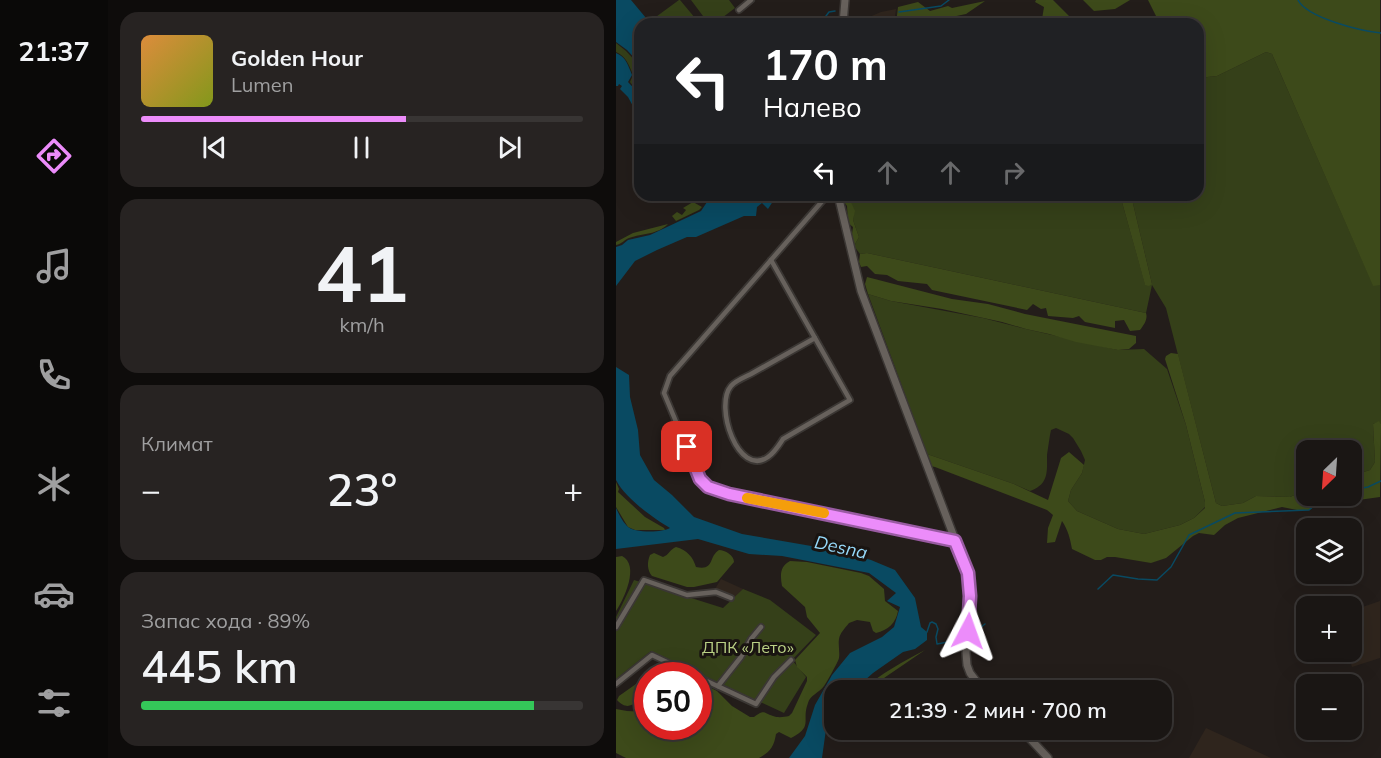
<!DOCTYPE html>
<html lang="ru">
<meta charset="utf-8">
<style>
:root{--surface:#1a1614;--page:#272322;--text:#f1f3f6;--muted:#9f9fa0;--line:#383534;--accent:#ec8cfa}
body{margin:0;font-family:Mulish,sans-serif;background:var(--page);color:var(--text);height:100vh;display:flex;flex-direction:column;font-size:22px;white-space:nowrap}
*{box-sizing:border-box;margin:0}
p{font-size:20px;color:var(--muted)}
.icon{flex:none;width:33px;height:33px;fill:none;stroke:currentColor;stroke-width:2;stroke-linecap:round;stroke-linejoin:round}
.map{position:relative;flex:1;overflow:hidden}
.side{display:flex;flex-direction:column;gap:12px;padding:12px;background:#0e0c0b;width:508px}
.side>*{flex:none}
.top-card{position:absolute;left:18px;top:18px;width:570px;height:183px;border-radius:18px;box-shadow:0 6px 24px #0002,0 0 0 2px var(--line);background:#202124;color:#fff;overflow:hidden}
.needle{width:39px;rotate:205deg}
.fabs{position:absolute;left:680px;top:440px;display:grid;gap:12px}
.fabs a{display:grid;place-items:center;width:66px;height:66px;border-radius:12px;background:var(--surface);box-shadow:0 6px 24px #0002,0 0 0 2px var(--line);font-size:30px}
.speed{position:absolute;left:18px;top:662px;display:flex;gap:12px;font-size:30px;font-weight:700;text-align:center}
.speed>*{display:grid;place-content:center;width:78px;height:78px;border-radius:50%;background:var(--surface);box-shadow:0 6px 24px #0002,0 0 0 2px var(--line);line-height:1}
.speed .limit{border:9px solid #d22;background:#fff;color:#111}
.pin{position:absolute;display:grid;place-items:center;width:51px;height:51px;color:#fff;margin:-26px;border-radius:12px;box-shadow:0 3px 9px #0006}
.me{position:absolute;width:66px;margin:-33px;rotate:4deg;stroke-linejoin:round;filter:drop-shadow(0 0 4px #0008)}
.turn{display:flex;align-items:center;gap:21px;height:126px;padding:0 30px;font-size:27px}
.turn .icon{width:78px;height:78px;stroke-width:2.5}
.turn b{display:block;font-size:42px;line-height:51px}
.lanes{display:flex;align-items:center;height:57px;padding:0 30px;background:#0003;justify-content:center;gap:30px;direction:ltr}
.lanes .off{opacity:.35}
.big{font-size:45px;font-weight:600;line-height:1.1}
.side .tile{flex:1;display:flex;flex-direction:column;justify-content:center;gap:9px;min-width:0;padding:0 21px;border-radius:18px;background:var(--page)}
.side .dial{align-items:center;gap:0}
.dial b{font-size:78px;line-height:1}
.song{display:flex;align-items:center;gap:18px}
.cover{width:72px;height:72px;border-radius:9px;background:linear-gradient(135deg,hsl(30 70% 55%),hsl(70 70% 35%))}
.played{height:6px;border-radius:3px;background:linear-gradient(90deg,var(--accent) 60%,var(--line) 60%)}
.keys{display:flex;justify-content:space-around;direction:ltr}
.heat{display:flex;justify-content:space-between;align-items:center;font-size:33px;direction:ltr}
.charge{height:9px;border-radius:4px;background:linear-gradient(90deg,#34c759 89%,var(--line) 0)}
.trip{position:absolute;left:208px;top:680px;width:348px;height:60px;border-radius:18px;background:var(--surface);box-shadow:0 6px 24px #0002,0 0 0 2px var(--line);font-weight:600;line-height:60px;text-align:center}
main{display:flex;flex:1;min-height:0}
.dock{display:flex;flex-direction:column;width:108px;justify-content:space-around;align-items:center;background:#0a0908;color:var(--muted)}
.dock .icon{width:42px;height:42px}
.dock .current{color:var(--accent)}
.dock b{font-size:27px;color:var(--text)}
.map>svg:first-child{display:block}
.built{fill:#2f251d}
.green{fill:#354019}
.forest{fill:#3d4a1a}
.water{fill:#094a62}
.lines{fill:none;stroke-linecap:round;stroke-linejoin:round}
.stream{stroke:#094a62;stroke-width:1.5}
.street-casing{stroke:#3b3734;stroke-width:8}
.secondary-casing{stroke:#3b3734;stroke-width:10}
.street{stroke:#67615c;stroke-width:4.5}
.secondary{stroke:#67615c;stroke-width:7}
.route-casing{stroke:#995ba2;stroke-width:15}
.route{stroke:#ec8cfa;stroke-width:10}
.slow{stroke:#f59e0b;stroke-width:10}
.labels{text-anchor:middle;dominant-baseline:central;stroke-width:6;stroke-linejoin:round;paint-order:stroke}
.park-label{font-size:16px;fill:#bbd286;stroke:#191411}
.water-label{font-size:18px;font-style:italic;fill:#96dafb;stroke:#191411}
</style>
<main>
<nav class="dock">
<b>21:37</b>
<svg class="icon current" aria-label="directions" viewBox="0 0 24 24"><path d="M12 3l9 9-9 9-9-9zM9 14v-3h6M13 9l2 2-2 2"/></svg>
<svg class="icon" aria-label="music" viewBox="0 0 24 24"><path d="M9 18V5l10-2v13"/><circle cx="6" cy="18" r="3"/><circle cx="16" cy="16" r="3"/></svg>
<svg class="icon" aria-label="phone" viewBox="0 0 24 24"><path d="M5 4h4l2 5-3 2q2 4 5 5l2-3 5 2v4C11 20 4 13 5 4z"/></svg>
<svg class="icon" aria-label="climate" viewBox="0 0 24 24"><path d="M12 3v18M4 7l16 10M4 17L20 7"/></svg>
<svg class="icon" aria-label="car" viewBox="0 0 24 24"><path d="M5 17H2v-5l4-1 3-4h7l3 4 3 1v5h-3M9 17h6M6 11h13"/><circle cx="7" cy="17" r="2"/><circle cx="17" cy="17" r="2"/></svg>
<svg class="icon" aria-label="filters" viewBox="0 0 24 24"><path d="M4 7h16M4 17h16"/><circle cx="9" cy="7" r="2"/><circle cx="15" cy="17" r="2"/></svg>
</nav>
<section class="side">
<div class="tile">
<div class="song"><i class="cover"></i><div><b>Golden Hour</b><p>Lumen</p></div></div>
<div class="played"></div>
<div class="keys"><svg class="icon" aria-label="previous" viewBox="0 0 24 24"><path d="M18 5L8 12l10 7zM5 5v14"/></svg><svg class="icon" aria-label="pause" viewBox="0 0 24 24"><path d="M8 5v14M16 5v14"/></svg><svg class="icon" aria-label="next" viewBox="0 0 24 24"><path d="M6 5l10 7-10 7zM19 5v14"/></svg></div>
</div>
<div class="tile dial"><b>41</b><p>km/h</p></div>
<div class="tile"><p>Климат</p>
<div class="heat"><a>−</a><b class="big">23°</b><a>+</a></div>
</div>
<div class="tile"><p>Запас хода · 89%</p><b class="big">445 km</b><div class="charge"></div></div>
</section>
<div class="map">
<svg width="765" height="758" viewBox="0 0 765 758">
<rect width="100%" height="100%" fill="#231d1a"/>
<g class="built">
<polygon points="280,9 278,24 244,24 244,21 265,12"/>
<polygon points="105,579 127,589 120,597 99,589"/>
<polygon points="764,601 764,658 736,667 731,651 735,651 735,611"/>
<polygon points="590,728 655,758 573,758"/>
</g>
<g class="green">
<polygon points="63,0 64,0 84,24 35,24 33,22"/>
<polygon points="75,0 113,0 119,8 98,24 93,24"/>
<path d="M0,43L10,51L24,66V95L14,82L17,75C13,65 10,56 0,52Z"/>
<polygon points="650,52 656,54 757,285 764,285 765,424 763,422 757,424 759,462 754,470 735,476 735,450 690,450 690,487 683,488 681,494 674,497 640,496 627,503 606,506 600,503 550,308 536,285 530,313 251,253 244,254 238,246 243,237 237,220 238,211 232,195 504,195 529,284 536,284 515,195 582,195 582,78 601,76"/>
<path d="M252,294L275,301L367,318L410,329L502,350L528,349L551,369L570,425L589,502V507L578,518L564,525L528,534L502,529L461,511L452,501L455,490L466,473L469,460L465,451L457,438L453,434L440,428L435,430L434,435C433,441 432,448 431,455C431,472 433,484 414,491L398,484L311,454Z"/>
<polygon points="18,580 107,608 127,589 154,600 200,635 176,660 190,677 168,713 35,651 0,679 0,617"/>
</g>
<g class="forest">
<polygon points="420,0 437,0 453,16 451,24 431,24 426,19 428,7 419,2"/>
<polygon points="467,0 514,0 499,9 478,11"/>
<polygon points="532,0 764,0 764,285 757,286 656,54 650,52 601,76 582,78 582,24 544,24"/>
<polygon points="369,1 350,14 302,24 280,24 282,7 302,2 314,11 332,6 336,8"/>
<polygon points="227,195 232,195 239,211 237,220 243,237 238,246 236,234 237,227 232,223 231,206 228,202"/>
<polygon points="504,195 515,195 536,284 533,286 529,285"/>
<polygon points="77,202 86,207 83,210 60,221 56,216 61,212 66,215 70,210 67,208"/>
<path d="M52,224C41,235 27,233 13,238C8,240 6,244 0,245V242L17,233Z"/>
<path d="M251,253L530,313C532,319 528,325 524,330L514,331L508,320L499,321V328L469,322L463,316L457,318L432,316L430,308L425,309L417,304L411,310L316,290L311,284L282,281L271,275L259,274L251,266L245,267L243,262L244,254Z"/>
<polygon points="251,277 336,299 372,304 409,314 520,336 520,343 513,349 502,350 460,342 433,334 410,329 386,322 326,309 275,301 252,294 249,284"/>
<path d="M555,353L562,354L600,503L606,506L627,503L640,496L674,497L681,494L683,488L690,487V495H735V476L754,470L759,462L757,424L763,421L765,424L764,497L728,502H705L693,510H681L666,507L622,518L609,525L598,535L583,533L577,536L550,558L535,563L499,557H491L485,560H479L456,549C454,538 452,530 446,521L439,542L431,543L432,528L437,515L431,510L319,467L314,466L311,463V454L398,484L432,500L445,458L453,452L468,465L466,473L455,490L452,501L461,511L502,529L528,534L564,525L578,518L589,508V502L570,425L549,359L550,356Z"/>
<polygon points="0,482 3,489 2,492 29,517 48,528 49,530 19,530 12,527 0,507"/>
<path d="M60,547C71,550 77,557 80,567C99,571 92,557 103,550C109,550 118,555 118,562L101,582L78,587H71L36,576C31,570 31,562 34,555L38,553L47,557C53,555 54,549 60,547Z"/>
<path d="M6,556C24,565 8,599 0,611V557Z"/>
<path d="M174,561L191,562L245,573L253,576L268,589L269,601L282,611C280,623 272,630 260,633L257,631L254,622L241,620L233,623C229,628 224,633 223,639C222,645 224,652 223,658C223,660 210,684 208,686C203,693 194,695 192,703C185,721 198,726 175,738L163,732L160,734C158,747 154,752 143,758H10L0,753V709L11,711L31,712L32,726H82L83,682L101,691L116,706L134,717H138C149,709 147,713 157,716C162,718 168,717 173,716L176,713L191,681V677L181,667L179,660L204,633L191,617L189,607L166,586C164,575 164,566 174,561Z"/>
<path d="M309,650L268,678V690H246C266,673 286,662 309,650Z"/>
<path d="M43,666L68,675H32L31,697C19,701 13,713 1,700L3,696L20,684L36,669Z"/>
</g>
<g class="water">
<polygon points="0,0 15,0 35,24 24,24 24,64 11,50 0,42"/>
<path d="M0,53C10,57 12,65 16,75L12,82L24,95V119L12,97L4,89L6,86L3,84L2,86H0Z"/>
<polygon points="94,195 107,195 111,199 117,195 161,195 152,209 146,203 141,207 140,216 128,216 80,237 71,237 41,250 19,261 0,286 0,247 6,245 12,240 34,235 85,211 95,196"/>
<path d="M0,367L13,375L14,397L22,430L24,455L38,480L56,495L78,517L126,534L230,552L255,560L279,570L299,598L305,627L311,632V640L299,649L287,652L257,673L238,690H219V710L211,722L206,758H173L189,736L199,705L216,675L234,653L266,637L278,627L284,607L271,601L280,593L253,573L166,556L133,554L82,539L0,549V508C3,514 6,521 11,526C17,533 46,533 54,528C37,518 9,498 0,480Z"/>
</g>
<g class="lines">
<g class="stream">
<path d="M682,0C691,18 745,31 765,33"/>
<polyline points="283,12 325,6 333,0"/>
<polyline points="204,24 213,12 219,11"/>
<polyline points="735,490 752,487 765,481"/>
<polyline points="482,589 497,575 522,579 541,580 555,567 573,535 619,513 693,510 711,495"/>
<polyline points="311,632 314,623 316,622 320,624 322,629 320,637 321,644 332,642 343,635"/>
<polyline points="356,634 369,624"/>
</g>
<g class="street-casing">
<g id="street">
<polyline points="123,10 135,0"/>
<polyline points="216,195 209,198 54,376 48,393 84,479 92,487 113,494 339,541"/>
<polyline points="155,260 199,338"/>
<path d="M199,338L234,400L167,439C163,445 159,452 152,457C122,478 98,406 115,386C119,381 129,377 135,374C156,362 178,350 199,338Z"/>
<polyline points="0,627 28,580 71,595 100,592 115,598"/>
<polyline points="82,677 140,704 158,677 175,660"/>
<polyline points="0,684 36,655 78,675"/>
<polyline points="102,686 125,657 135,639 145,627"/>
</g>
</g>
<g class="secondary-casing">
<g id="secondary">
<polyline points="227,24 229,0"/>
<polyline points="222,195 245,291 352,574 355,596 350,653 351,665 354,673 367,690"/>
<polyline points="405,729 432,758"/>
</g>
</g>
<use href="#street" class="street"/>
<use href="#secondary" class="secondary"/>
</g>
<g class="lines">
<g class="route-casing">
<polyline id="route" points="71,447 84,479 92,487 113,494 339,541 352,573 354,596 352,631"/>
</g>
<use href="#route" class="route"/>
<polyline class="slow" points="131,498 208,513"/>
</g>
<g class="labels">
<g class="park-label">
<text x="132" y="647">ДПК «Лето»</text>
</g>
<g class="water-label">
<text transform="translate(225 547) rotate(12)">Desna</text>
</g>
</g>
</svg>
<div class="fabs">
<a><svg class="needle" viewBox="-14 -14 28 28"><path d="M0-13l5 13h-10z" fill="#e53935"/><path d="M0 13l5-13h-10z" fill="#9f9fa0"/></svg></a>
<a><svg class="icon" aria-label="layers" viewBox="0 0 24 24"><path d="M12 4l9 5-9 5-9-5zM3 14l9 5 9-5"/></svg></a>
<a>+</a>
<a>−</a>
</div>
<div class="speed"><div class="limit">50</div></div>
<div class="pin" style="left:71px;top:447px;background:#d93025"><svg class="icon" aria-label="arrive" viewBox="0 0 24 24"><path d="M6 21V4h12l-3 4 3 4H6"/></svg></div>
<svg class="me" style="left:352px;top:631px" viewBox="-20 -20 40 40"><path d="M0-17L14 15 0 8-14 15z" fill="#ec8cfa" stroke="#fff" stroke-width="4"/></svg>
<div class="trip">21:39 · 2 мин · 700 m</div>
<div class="top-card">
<div class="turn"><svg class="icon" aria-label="left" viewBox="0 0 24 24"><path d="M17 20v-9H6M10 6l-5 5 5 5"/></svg><div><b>170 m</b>Налево</div></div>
<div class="lanes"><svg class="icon" aria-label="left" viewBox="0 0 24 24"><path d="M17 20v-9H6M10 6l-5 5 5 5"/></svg><svg class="icon off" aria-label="ahead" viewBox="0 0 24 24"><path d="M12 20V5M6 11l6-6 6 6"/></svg><svg class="icon off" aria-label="ahead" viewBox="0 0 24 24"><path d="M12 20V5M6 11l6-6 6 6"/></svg><svg class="icon off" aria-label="right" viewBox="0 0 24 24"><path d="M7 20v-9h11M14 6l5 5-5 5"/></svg></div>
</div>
</div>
</main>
